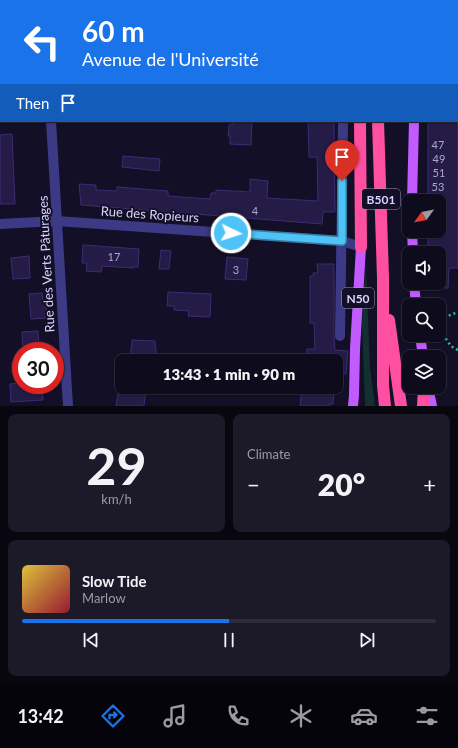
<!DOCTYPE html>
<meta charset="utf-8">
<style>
:root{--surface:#0e0b1c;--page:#1c1929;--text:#f1f3f6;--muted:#9b9ba3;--line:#2e2b3b;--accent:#1a73e8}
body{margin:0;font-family:Lato,sans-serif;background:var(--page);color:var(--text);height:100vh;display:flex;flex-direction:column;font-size:15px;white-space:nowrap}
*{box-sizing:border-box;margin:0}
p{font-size:13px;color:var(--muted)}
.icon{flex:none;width:22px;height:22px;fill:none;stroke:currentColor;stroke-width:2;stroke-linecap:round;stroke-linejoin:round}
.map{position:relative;height:406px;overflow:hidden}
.drawer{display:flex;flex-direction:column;gap:8px;padding:8px;background:#08060f;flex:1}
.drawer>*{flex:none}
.guide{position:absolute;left:0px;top:0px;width:458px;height:122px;box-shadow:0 1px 3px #0004,0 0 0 1px var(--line);background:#1a73e8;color:#fff;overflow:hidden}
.needle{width:26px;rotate:237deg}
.fabs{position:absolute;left:402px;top:194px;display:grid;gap:8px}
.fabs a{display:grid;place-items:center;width:44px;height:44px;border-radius:8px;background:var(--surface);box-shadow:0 1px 3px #0004,0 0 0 1px var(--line);font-size:20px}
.speed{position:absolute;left:12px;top:342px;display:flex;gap:8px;font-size:20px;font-weight:700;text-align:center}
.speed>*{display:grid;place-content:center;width:52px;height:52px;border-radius:50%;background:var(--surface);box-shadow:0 1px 3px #0004,0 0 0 1px var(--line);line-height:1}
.speed .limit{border:6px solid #d22;background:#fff;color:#111}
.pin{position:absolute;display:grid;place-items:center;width:34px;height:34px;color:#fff;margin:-41px -17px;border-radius:50% 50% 50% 0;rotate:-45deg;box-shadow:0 0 4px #0007}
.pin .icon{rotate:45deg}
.me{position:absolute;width:44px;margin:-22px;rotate:94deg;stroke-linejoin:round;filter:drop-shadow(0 0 3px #0008)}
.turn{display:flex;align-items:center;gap:14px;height:84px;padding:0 16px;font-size:18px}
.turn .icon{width:52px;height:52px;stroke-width:2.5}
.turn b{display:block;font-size:28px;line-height:34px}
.then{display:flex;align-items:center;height:38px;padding:0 16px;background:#0003;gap:8px;font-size:15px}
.big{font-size:30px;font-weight:800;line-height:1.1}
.drawer .tile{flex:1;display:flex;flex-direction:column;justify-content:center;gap:6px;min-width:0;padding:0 14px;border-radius:8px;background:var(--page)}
.drawer .dial{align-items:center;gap:0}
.dial b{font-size:52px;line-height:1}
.song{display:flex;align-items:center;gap:12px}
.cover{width:48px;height:48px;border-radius:6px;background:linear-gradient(135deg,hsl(50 70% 55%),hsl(350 70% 35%))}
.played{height:4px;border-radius:2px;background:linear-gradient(90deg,var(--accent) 50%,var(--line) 50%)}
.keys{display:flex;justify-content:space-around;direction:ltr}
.heat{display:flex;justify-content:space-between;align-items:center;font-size:22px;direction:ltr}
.drawer .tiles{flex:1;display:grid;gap:8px;grid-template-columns:1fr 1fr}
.tile:last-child{grid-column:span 2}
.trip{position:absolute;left:115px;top:354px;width:228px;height:40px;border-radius:8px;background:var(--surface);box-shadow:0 1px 3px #0004,0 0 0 1px var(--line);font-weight:800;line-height:40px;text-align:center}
.tabs{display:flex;height:64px;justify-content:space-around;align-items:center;background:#06040b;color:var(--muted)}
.tabs .icon{width:28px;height:28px}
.tabs .selected{color:var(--accent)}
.tabs b{font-size:18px;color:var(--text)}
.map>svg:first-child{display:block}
.green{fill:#12302f}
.building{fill:#241b47;stroke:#3b2d73}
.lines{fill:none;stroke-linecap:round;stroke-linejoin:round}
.path{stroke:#2fb8b0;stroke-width:2.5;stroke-dasharray:2 3;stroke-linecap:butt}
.minor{stroke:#3d3a85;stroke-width:10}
.major{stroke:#c25bff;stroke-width:10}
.highway{stroke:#ff4fa3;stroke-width:12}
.route-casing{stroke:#337fa1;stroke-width:10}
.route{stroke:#4fc3f7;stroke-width:7}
.labels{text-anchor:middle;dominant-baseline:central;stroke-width:4;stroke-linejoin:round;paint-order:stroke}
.number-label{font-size:11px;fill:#aca6d1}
.shield{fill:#130f26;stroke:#9e99be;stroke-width:1}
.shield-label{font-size:12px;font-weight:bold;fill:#d9d4ff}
.street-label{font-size:13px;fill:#d9d4ff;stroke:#130f26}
</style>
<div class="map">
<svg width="458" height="406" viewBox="0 0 458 406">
<rect width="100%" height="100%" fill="#130f26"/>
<polygon class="green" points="366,267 370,368 375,406 365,406 362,321"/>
<g class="building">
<polygon points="233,121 252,121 251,145 230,144 230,136 228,136 229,125 233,124"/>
<polygon points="308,121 334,121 335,212 323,212 322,224 81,205 79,184 96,185 96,190 117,191 117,187 168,191 168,196 210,199 211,193 216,193 216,190 250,192 250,179 268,181 267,198 318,201 317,157 309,157"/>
<polygon points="428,121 457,121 458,127 458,268 449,268 448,288 439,288 439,253 428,253 428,231 439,231 439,201 428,201"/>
<polygon points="12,134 15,204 0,204 0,135"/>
<polygon points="123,156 160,159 159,171 122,167"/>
<polygon points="83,245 139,249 138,267 133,267 133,268 102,266 101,272 86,271 87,263 82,263"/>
<polygon points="161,250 171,251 169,269 159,269"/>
<polygon points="29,256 30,278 13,279 11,258"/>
<polygon points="227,257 248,259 246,280 225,279"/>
<polygon points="317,264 334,264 334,336 335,350 348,351 346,374 336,373 336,361 306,361 307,349 315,349 314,323 310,323 310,276 314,276 313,273 318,273"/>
<polygon points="168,292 211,294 210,317 188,316 189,311 174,310 174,306 167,306"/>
<polygon points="42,293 43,300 46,300 47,318 31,319 29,294"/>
<polygon points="38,331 39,351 23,351 22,332"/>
<polygon points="132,340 155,341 157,361 130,361"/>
<polygon points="21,383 21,385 42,385 43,400 11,402 10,384"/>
<polygon points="129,387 146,387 144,406 116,406 118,394 124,394 124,391 129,391"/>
<polygon points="302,387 332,387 331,393 334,393 333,404 329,404 329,406 300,406"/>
</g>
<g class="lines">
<g class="path">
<polyline points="349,1 349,0"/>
<polyline points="439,317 445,317 458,312"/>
<path d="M439,325C444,334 448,347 458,350"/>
</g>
<g class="minor">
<polyline points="44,0 44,1"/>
<polyline points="0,37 1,37"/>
<polyline points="457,45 458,44"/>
<polyline points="457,56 458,56"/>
<polyline points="51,121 68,406"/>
<polyline points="0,224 57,221 342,241 361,247"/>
<polyline points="340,336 343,121"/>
</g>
<g class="major">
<polyline points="416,0 416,1"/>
<polyline points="412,201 414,121"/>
<polyline points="412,231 413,253"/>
<polyline points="414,283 416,305"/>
<polyline points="420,335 423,357"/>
<polyline points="428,387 432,406"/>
<polyline points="353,406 354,395 355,349 361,247"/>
</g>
<g class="highway">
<polyline points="374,0 374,1"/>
<polyline points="360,121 361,247"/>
<polyline points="378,121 383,278 383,385 385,406"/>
<polyline points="389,320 401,406"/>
<polyline points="423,406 424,387"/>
</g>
</g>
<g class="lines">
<g class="route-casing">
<polyline id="route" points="231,233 342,241 342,181"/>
</g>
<use href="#route" class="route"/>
</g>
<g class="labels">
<g class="number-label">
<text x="438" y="144">47</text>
<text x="439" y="158">49</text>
<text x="439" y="172">51</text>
<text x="438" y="186">53</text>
<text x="255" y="210">4</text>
<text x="114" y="256">17</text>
<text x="236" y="269">3</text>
</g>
<g class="shield">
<rect x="362" y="189" width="38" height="20" rx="3"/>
<rect x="342" y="288" width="32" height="20" rx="3"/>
</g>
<g class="shield-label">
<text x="381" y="199">B501</text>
<text x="358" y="298">N50</text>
</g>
<g class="street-label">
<text transform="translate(150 214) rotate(4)">Rue des Ropieurs</text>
<text transform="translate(46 264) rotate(-93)">Rue des Verts Pâturages</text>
</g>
</g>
</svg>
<div class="fabs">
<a><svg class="needle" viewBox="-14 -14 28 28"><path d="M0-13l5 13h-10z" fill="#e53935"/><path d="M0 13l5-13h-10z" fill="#9b9ba3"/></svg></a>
<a><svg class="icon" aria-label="sound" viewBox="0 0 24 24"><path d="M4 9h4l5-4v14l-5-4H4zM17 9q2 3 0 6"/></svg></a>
<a><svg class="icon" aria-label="search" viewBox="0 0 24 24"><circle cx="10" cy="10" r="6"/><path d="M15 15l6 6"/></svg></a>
<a><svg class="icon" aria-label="layers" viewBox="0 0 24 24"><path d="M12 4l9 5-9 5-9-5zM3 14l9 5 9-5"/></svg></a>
</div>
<div class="speed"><div class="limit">30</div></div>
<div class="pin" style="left:342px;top:181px;background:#d93025"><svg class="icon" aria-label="arrive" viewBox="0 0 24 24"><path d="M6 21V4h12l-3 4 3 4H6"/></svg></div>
<svg class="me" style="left:231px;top:233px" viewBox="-20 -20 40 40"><circle r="17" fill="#4fc3f7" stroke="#fff" stroke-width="3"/><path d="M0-11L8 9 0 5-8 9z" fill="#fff"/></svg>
<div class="trip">13:43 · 1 min · 90 m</div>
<div class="guide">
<div class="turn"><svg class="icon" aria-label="left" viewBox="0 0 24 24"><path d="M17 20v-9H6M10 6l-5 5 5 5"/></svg><div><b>60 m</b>Avenue de l'Université</div></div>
<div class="then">Then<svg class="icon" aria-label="arrive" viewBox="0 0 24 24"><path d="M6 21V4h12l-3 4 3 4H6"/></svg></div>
</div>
</div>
<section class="drawer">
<div class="tiles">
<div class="tile dial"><b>29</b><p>km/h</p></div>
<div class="tile"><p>Climate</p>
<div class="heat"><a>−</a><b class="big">20°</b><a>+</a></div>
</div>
<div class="tile">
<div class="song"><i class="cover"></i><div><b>Slow Tide</b><p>Marlow</p></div></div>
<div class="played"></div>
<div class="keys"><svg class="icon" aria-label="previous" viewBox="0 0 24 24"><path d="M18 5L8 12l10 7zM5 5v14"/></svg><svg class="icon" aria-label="pause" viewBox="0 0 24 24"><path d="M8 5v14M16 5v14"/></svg><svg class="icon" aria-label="next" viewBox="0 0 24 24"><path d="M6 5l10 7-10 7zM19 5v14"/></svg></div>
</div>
</div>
</section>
<nav class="tabs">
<b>13:42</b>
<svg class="icon selected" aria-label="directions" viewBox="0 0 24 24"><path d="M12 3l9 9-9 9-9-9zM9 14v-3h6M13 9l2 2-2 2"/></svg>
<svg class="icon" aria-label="music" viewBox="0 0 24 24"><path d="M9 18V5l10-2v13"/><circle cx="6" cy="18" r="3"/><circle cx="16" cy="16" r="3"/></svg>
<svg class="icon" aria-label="phone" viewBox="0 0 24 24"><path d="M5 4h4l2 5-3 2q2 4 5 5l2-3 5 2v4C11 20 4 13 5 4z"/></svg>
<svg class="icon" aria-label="climate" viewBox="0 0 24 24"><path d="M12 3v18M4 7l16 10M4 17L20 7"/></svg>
<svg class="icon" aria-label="car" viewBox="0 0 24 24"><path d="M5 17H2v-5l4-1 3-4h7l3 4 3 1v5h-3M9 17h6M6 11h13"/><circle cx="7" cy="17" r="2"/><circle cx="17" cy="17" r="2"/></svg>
<svg class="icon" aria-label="filters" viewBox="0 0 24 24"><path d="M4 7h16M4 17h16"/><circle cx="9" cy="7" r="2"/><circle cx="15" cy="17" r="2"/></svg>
</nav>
